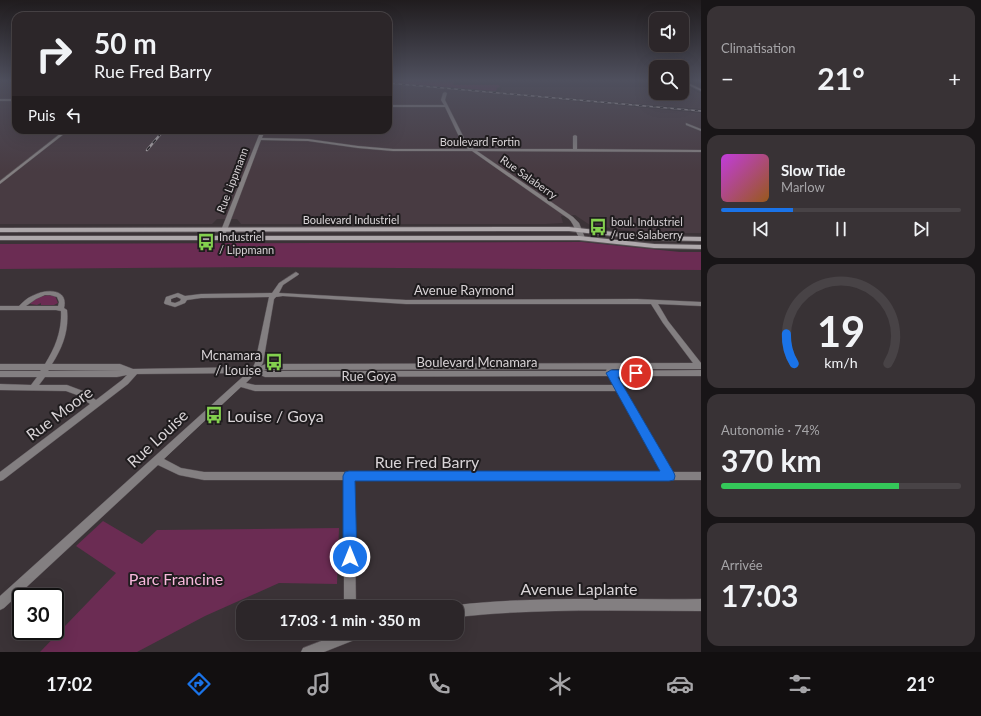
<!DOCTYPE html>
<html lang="fr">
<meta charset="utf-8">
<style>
:root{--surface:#2c2629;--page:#383235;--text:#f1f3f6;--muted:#a6a5a8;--line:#484346;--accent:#1a73e8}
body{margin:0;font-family:Lato,sans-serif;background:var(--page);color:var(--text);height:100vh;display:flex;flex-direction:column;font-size:15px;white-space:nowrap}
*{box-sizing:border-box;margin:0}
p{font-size:13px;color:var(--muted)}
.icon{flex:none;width:22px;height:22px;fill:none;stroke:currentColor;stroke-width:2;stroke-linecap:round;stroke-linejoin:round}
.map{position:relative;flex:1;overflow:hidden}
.side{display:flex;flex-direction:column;gap:6px;padding:6px;background:#181517;width:280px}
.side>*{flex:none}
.banner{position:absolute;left:12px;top:12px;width:380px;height:122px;border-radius:12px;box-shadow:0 4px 16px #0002,0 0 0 1px var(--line);background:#2c2629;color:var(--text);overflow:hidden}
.tools{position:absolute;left:649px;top:12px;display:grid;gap:8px}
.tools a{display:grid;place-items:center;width:40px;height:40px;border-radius:8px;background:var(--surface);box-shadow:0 4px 16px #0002,0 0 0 1px var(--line);font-size:20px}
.speed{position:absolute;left:12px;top:588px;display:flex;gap:8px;font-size:20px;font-weight:700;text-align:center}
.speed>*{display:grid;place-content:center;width:52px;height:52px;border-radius:50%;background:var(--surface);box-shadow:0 4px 16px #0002,0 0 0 1px var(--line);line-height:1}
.speed .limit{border:2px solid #111;border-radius:6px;background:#fff;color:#111}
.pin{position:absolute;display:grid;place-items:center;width:34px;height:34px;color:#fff;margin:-17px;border:2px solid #fff;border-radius:50%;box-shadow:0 1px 4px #0007}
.me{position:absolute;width:44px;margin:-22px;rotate:0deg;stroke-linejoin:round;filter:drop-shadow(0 0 3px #0008)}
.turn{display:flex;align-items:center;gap:14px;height:84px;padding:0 16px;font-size:18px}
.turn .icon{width:52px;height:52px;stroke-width:2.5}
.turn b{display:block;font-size:28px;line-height:34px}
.then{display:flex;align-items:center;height:38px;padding:0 16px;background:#0003;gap:8px;font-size:15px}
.big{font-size:30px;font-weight:700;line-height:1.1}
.side .tile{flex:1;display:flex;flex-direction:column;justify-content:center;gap:6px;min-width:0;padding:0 14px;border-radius:12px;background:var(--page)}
.side .dial{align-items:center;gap:0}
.dial svg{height:104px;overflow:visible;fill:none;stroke:var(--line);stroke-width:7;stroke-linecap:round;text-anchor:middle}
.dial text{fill:var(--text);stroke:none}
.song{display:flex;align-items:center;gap:12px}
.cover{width:48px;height:48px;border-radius:6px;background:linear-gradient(135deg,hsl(290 70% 55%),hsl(30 70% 35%))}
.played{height:4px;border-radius:2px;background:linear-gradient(90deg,var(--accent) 30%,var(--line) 30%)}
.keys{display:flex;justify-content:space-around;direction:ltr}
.heat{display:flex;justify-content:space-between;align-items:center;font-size:22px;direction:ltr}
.charge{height:6px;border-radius:3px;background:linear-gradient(90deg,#34c759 74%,var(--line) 0)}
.trip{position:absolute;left:236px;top:600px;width:228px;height:40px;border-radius:12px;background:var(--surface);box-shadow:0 4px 16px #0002,0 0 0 1px var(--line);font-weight:700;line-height:40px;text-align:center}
.tab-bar{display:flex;height:64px;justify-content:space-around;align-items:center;background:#120f10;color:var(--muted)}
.tab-bar .icon{width:28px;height:28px}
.tab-bar .on{color:var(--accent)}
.tab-bar b{font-size:18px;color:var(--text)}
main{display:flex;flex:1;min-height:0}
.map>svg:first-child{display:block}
.built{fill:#483b42}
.green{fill:#6b2c53}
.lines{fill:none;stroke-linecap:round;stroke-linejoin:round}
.street-casing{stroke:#575054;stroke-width:1}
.secondary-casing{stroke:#575054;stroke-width:2}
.street{fill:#837f81;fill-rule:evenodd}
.secondary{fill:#aea8ab;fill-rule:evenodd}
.rail-far1-casing{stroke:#b4aeb1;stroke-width:1.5}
.rail-casing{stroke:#b4aeb1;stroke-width:2.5}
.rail-far1{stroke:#1f1c1e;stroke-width:1;stroke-dasharray:3.5;stroke-linecap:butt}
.rail{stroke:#1f1c1e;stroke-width:1.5;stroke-dasharray:4.5;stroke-linecap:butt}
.route{fill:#1a73e8;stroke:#114b97}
.labels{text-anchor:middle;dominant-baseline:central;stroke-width:4;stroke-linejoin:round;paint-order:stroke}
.far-street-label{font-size:11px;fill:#d8d3d6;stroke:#1f1c1e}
.far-poi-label{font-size:11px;fill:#d8d3d6;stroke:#1f1c1e;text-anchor:start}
.street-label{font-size:13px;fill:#d8d3d6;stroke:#1f1c1e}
.poi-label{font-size:13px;fill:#d8d3d6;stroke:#1f1c1e;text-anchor:end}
.near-street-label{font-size:16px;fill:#d8d3d6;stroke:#1f1c1e}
.near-poi-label{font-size:16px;fill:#d8d3d6;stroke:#1f1c1e;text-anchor:start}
.near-park-label{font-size:16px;fill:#f8b8dc;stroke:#1f1c1e}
</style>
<main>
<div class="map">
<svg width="701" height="652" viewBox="0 0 701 652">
<rect width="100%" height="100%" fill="#3b3337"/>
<g class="built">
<polygon points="0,80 16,80 16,130 388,130 388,84 701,113 701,233 646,233 590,225 575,215 561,216 563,223 546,224 241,224 237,219 217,219 212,224 0,224"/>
<polygon points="502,87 656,87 656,93 682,93 682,87 689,87 701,94 701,109 500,92"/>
</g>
<g class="green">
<polygon points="388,80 455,80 453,85 499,85 500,87 497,88 496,91 388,82"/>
<polygon points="582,242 680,252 701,252 701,270 255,267 0,269 0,244"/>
<polygon points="48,295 55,296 58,303 54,305 41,305 41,303 37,305 30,304 35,298"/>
<polygon points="103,521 142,544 157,530 339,528 337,584 279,583 205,616 137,652 40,652 116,573 76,546"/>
</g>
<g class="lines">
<g class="street-casing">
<g id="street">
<path d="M445,92L447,93L445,100L467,144L474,149H573V136L575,135L577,136V149L701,150V152L477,151L573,217L579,223L585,238L582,240C576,236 575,225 569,219L472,151H393L358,148L308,141L261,140L224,238L221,240L218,238L261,130H265L262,138L308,139L358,146L393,149H468L463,145L445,107H388V105H444L441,100L443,93Z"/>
<rect x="0" y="99" width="16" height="2"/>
<polygon points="686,123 701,129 701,131 686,125"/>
<polygon points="65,130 69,130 0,184 0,181"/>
<path d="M296,272L299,274L298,275L283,285L279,293L406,300L637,299L701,302V306L658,304L668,321L701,363V369H611L614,371L701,370V376H617L672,472H701V480H354L356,607H344V480H204L179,475L158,465L4,608L0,610V596L247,373L137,374L128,384L3,480L0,481V472L90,404L77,395L66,391L0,390V384L31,385L37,377H0V371H40L41,370H0V364H45C55,348 62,331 61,311L56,310H0V306H19C23,302 27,298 32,296C44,289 69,287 64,308L67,310C69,330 63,347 52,364H120L133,369L253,367L255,363L269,297L201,298L187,300L185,303L175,307L165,304L164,303L166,297L178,293L185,296L201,294L272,293L279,283ZM45,295H50L57,297L59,302L58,306H26L36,299ZM283,296L406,304H651L663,323L693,363L266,364L261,366L263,363L274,299L276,297ZM177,297L181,299L180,301L175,303L171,302V299ZM607,369L606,371H266L263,370L609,369ZM49,370H123L48,371ZM256,373L265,377L609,376L614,385H255L246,383ZM127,375L122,380L96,400L83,391L67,385H39L45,377H117ZM241,387L255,391H617L662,472H204L181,468L164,459Z"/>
<path d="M701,599V611C620,611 537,608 457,617V607H453L457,605C537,596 620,600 701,599Z"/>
<polygon points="342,633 364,633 362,637 324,652 301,652 303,648"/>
</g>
</g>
<g class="secondary-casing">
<g id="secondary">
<polygon points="682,80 701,89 701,91 682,82"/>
<polygon points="697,80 701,80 701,82"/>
<polygon points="569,227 649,236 701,237 701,241 649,240 569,231 0,232 0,228"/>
<polygon points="0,236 579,236 654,244 701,245 701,249 654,248 579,240 0,240"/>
</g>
</g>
<use href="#street" class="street"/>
<use href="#secondary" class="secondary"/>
<g class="rail-far1-casing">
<polyline id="rail-far1" points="388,83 701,111"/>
</g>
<g class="rail-casing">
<polyline id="rail" points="147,150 164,130"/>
</g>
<use href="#rail-far1" class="rail-far1"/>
<use href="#rail" class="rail"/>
</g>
<linearGradient id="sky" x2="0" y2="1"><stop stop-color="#201c1e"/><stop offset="0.47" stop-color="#4f505e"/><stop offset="1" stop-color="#4f505e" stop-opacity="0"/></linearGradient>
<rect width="701" height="171" fill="url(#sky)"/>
<polygon class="route" points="611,370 636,370 641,373 636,377 618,377 674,473 675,476 674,480 669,481 355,481 357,557 355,562 350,564 345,562 343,557 343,476 345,472 349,471 660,471 606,373"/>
<defs>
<g id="bus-bare" transform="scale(1.38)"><path d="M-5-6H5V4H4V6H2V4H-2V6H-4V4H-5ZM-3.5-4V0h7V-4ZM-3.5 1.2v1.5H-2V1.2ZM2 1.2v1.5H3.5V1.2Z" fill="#83d04e" stroke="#1f1c1e" stroke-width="2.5" paint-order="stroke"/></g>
</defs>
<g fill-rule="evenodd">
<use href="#bus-bare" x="598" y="227"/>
<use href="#bus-bare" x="206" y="242"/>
<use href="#bus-bare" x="274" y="362"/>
<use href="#bus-bare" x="214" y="415"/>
</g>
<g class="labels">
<g class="far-street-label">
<text x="480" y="141">Boulevard Fortin</text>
<text transform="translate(529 177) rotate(35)">Rue Salaberry</text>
<text transform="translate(232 180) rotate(-69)">Rue Lippmann</text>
<text x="351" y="219">Boulevard Industriel</text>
</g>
<g class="far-poi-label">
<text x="611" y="221">boul. Industriel<tspan x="611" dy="13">/ rue Salaberry</tspan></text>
<text x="219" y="236">Industriel<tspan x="219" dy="13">/ Lippmann</tspan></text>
</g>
<g class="street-label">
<text x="464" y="290">Avenue Raymond</text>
<text x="477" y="362">Boulevard Mcnamara</text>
<text x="369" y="376">Rue Goya</text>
</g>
<g class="poi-label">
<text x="261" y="355">Mcnamara<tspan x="261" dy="15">/ Louise</tspan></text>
</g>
<g class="near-street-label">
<text transform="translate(59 413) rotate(-37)">Rue Moore</text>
<text transform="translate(157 438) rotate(-43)">Rue Louise</text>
<text x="427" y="461">Rue Fred Barry</text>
<text x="579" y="588">Avenue Laplante</text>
</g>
<g class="near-poi-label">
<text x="227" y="415">Louise / Goya</text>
</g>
<g class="near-park-label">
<text x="176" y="578">Parc Francine</text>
</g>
</g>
</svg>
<div class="tools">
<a><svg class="icon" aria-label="sound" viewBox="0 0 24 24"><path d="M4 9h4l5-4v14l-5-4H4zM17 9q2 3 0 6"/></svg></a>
<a><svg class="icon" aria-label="search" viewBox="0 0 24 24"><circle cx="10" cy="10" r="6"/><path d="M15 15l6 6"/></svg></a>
</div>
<div class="speed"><div class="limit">30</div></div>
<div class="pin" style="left:636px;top:373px;background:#d93025"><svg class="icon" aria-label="arrive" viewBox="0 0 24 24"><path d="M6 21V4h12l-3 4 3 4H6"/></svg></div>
<svg class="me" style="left:350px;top:557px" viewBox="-20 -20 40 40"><circle r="17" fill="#1a73e8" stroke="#fff" stroke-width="3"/><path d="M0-11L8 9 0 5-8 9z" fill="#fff"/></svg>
<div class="trip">17:03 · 1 min · 350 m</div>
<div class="banner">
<div class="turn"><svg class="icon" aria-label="right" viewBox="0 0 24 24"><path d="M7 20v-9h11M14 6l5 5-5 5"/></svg><div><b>50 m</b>Rue Fred Barry</div></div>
<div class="then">Puis<svg class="icon" aria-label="left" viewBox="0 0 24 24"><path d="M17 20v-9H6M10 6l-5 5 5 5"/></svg></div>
</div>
</div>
<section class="side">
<div class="tile"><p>Climatisation</p>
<div class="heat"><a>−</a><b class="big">21°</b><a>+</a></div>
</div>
<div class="tile">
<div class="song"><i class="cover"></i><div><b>Slow Tide</b><p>Marlow</p></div></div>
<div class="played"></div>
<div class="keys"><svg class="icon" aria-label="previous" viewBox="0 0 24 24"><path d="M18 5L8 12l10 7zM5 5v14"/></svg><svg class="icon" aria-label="pause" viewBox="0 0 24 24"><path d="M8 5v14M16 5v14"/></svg><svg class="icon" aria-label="next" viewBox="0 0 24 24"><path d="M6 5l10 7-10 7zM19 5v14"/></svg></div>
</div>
<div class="tile dial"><svg viewBox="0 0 100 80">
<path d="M14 69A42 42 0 1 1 86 69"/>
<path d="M14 69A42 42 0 0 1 8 46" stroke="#1a73e8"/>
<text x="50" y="56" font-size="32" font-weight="700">19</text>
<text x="50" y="72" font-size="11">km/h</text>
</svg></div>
<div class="tile"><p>Autonomie · 74%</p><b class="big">370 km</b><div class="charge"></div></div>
<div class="tile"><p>Arrivée</p><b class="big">17:03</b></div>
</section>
</main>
<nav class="tab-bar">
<b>17:02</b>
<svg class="icon on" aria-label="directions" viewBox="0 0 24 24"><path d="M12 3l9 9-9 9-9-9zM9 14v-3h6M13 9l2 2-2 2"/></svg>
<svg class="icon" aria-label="music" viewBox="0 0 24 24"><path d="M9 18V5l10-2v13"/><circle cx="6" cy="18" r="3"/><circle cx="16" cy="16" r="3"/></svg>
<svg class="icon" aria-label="phone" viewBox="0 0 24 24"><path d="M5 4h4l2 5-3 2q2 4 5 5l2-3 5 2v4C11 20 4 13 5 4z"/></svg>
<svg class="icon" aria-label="climate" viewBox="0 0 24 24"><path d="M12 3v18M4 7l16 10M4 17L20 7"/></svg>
<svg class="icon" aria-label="car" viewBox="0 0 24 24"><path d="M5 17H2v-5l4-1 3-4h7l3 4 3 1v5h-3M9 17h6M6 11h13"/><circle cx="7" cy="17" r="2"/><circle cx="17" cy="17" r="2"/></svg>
<svg class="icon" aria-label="filters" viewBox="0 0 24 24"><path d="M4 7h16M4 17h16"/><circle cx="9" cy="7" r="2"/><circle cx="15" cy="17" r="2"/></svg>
<b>21°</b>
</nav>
